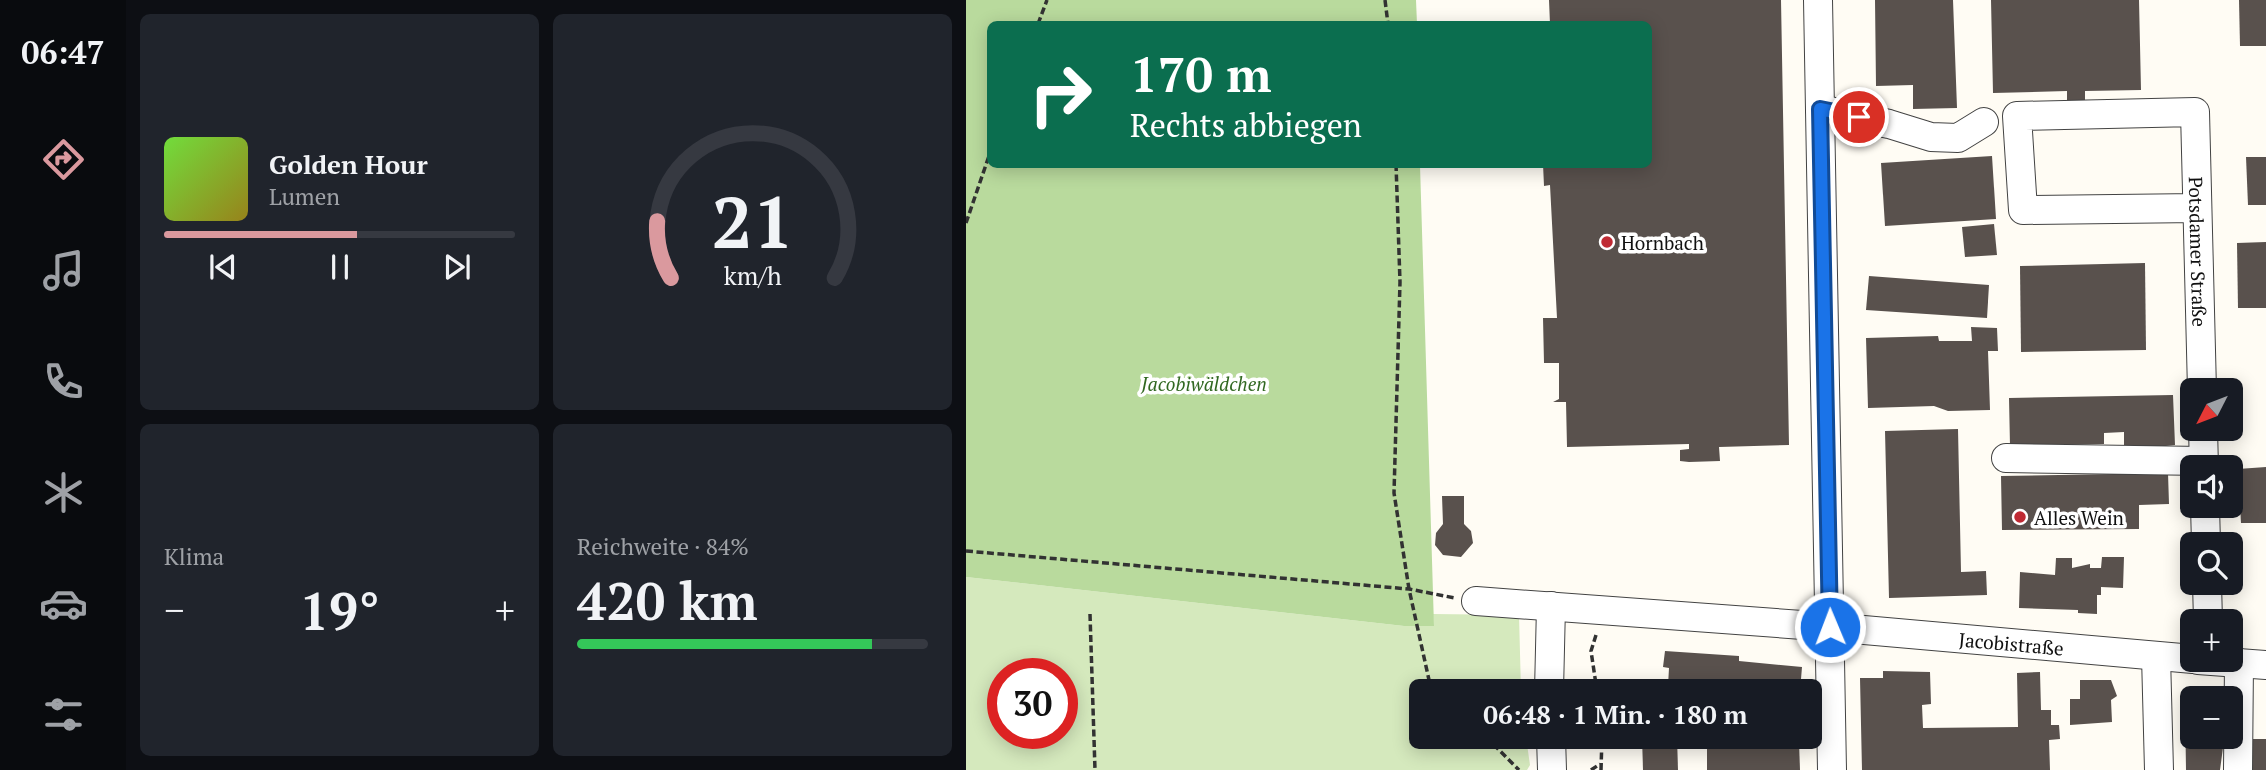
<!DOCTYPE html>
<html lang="de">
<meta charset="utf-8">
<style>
:root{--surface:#171b24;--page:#20242c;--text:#f1f3f6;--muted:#9ea1a6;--line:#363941;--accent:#da999e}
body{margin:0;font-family:"PT Serif",serif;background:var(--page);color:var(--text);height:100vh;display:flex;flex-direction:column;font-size:26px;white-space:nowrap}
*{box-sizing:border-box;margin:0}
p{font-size:23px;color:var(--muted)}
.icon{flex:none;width:38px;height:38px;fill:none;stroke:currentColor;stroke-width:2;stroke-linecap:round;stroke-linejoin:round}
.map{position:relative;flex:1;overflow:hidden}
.drawer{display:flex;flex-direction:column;gap:14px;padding:14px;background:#0d0f14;width:840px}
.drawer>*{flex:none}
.hud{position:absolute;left:21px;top:21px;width:665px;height:147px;border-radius:10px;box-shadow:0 4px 18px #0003;background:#0b6e4f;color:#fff;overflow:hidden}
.needle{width:46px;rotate:228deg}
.tools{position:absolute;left:1214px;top:378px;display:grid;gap:14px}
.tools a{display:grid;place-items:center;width:63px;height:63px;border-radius:10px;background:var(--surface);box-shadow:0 4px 18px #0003;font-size:35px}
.speed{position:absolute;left:21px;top:658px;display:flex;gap:14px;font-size:35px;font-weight:700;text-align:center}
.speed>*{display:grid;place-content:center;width:91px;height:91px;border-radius:50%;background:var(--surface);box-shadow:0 4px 18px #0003;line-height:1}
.speed .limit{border:10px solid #d22;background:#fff;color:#111}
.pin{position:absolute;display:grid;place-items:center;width:60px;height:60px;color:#fff;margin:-30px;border:4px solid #fff;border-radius:50%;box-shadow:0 2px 7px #0007}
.me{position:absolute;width:77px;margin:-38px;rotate:359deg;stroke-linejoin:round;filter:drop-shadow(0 0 5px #0008)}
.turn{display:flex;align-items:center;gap:24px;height:147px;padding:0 28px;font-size:32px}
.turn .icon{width:91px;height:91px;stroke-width:2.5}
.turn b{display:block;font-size:49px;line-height:60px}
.big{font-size:52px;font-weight:700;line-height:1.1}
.drawer .widget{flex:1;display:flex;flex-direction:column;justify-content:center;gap:10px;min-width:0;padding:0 24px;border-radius:10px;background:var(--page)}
.drawer .dial{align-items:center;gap:0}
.dial svg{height:182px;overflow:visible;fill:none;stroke:var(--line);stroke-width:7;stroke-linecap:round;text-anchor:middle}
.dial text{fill:var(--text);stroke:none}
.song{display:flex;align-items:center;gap:21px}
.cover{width:84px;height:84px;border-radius:10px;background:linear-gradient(135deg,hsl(100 70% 55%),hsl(50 70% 35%))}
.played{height:7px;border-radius:4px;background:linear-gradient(90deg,var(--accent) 55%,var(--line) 55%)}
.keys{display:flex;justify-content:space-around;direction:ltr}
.heat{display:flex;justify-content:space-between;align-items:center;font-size:38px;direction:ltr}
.charge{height:10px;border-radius:5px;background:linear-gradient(90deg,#34c759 84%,var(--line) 0)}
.drawer .tiles{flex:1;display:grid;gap:14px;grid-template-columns:repeat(2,1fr)}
.trip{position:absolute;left:443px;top:679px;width:413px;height:70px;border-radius:10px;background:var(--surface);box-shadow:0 4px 18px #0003;font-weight:700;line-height:70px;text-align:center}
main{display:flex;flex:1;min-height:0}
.dock{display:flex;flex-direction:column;width:126px;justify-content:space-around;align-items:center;background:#090b0e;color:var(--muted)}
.dock .icon{width:49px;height:49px}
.dock .active{color:var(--accent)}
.dock b{font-size:32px;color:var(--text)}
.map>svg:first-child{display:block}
.green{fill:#d5e9bd;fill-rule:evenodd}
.forest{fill:#b9da9d}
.building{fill:#59514d}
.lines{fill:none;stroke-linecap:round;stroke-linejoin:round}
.minor-casing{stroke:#434343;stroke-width:30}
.path{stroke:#323232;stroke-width:3.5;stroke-dasharray:7 3.5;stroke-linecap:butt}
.minor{stroke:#fff;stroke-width:28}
.route-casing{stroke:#114b97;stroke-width:18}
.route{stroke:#1a73e8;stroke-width:12}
.poi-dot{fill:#bf2a33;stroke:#fff;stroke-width:2.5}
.labels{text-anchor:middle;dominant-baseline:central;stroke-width:7;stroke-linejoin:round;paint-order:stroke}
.poi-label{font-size:19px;fill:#101010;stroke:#fff;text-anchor:start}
.street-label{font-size:19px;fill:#101010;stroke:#fff}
.park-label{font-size:19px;font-style:italic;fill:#316821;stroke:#fff}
</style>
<main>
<nav class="dock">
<b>06:47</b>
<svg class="icon active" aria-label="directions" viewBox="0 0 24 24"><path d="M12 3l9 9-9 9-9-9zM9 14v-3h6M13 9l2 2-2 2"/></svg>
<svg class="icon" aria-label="music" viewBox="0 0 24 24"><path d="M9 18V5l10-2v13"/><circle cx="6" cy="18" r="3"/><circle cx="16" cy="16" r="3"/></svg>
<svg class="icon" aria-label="phone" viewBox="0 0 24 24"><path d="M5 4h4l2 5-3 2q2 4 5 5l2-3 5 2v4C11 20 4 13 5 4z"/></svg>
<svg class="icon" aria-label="climate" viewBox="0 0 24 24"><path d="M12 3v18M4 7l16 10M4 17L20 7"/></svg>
<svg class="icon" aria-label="car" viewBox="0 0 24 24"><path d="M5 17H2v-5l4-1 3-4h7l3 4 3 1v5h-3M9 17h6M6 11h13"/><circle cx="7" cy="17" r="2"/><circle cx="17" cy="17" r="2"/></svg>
<svg class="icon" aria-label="filters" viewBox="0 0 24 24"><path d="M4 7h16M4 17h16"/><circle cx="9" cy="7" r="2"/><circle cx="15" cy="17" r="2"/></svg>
</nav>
<section class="drawer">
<div class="tiles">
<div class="widget">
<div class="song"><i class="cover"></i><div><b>Golden Hour</b><p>Lumen</p></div></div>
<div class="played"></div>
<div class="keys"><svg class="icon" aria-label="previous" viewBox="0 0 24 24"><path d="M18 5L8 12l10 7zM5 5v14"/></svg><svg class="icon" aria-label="pause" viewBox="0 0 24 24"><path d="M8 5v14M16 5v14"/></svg><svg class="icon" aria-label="next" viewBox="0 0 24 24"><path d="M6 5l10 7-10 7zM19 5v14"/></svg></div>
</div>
<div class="widget dial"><svg viewBox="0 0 100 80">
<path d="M14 69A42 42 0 1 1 86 69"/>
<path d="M14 69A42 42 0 0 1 8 44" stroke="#da999e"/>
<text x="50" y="56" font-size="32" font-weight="700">21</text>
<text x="50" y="72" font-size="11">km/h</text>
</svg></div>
<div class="widget"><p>Klima</p>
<div class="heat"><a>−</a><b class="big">19°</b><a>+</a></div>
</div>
<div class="widget"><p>Reichweite · 84%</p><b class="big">420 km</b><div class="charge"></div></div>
</div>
</section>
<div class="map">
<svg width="1300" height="770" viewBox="0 0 1300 770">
<rect width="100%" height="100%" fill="#fffcf4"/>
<path class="green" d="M0,577L438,626H468L467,614L553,615L555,691H455V737H560L564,765L561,770H0ZM37,674H96V733H37Z"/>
<polygon class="forest" points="0,0 450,0 451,24 24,24 24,164 454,165 468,626 438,626 0,577"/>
<g class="building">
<polygon points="583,0 815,0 823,445 753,447 754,461 723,462 714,461 714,450 723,449 723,444 601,447 600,402 587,402 593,399 593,363 578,363 577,318 591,318 584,185 578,186 577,164 682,164 682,24 584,24"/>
<polygon points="909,0 987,0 991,108 947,109 947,85 910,86"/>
<polygon points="1025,0 1173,0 1175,90 1119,91 1119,103 1101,104 1101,91 1027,93"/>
<polygon points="1273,0 1300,0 1300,46 1274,46"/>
<polygon points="1026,156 1030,219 919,226 915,163"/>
<polygon points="1280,157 1300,157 1300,205 1282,205"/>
<polygon points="1028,224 1031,255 999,257 996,227"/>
<polygon points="1300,242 1300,308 1272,308 1271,243"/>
<polygon points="1179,263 1180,350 1055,352 1054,266"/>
<polygon points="903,276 1023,285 1021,318 900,310"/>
<polygon points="1005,327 1031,328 1032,351 1022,351 1024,410 982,411 968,406 902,408 900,338 972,336 973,341 1006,341"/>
<polygon points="1207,395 1209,445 1181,448 1181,446 1158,446 1158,432 1138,433 1138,444 1044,446 1043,398"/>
<polygon points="992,429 995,572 1020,571 1021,595 923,598 919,431"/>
<polygon points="1300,467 1300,523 1275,523 1272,469"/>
<polygon points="1202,473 1203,504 1173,505 1173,529 1036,530 1035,476"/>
<polygon points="476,496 498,496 498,524 505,531 507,543 495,557 477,555 469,545 470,533 477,524"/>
<polygon points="1136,557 1158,557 1157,588 1135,587 1135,595 1131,595 1131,614 1112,613 1112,610 1053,608 1054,572 1089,575 1090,558 1106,558 1106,568 1124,564 1124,568 1135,568"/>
<polygon points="699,651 773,656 773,661 836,667 834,691 770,691 771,686 726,683 726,689 702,686 703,668 697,667"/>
<polygon points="917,671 964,672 965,704 956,705 957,728 1052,727 1051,673 1074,672 1075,710 1085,710 1085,725 1093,725 1094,739 1083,740 1084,770 896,770 894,678 917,678"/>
<polygon points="1114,680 1145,680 1151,696 1145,700 1146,722 1104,725 1104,699 1114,699"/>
<polygon points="1219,701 1227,701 1227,737 1258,740 1254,770 1220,770"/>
<polygon points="676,737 711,737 712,770 677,770"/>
<rect x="1286" y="739" width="14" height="31"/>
<polygon points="833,742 834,770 741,770 741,744"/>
</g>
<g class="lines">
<g class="minor-casing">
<g id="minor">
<polyline points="852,0 866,770"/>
<polyline points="854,109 923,124 965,137 992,138 1018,122"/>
<path id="s1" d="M1231,208L1057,210L1051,116L1229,112L1236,390"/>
<polyline points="1237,429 1238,467"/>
<polyline points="1040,458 1237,461"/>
<polyline points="1239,506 1240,544"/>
<polyline points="1241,583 1242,621"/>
<path id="s2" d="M510,601L864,627L1227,659"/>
<polyline points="1190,656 1193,770"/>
<polyline points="1232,660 1300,665"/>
<polyline points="583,691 585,606"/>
<polyline points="585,737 586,770"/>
<polyline points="1272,770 1273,663"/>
</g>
</g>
<g class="path">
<polyline points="419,0 422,24"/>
<polyline points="72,24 81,0"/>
<polyline points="430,164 434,282 428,493 443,589 463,680 475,691"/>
<polyline points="0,223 24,153"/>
<polyline points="0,551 443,589 489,598"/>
<polyline points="124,614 129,770"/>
<polyline points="630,635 625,651 631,691"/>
<polyline points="520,737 553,770"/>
<polyline points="625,770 634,764"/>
<polyline points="635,770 636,737"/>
</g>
<use href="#minor" class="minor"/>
</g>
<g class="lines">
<g class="route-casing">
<polyline id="route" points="864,627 854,109 893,117"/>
</g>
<use href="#route" class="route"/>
</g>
<g class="poi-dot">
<circle cx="641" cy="242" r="7"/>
<circle cx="1054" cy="517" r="7"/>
</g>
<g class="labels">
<g class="poi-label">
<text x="655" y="242">Hornbach</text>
<text x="1068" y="517">Alles Wein</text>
</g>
<g class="street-label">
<text stroke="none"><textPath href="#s1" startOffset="586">Potsdamer Straße</textPath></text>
<text stroke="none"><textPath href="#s2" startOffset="537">Jacobistraße</textPath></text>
</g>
<g class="park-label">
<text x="238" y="383">Jacobiwäldchen</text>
</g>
</g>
</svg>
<div class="tools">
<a><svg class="needle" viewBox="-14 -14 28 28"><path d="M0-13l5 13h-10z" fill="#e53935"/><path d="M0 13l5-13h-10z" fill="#9ea1a6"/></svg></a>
<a><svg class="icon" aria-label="sound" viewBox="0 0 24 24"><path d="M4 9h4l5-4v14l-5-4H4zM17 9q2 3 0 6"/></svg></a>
<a><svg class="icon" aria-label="search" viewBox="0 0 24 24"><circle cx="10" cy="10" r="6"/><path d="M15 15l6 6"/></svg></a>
<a>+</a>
<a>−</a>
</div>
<div class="speed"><div class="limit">30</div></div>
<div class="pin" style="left:893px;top:117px;background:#d93025"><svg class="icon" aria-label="arrive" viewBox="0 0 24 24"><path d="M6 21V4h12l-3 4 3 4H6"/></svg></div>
<svg class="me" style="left:864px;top:627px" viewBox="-20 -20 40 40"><circle r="17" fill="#1a73e8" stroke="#fff" stroke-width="3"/><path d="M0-11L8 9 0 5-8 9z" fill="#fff"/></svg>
<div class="trip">06:48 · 1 Min. · 180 m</div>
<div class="hud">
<div class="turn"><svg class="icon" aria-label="right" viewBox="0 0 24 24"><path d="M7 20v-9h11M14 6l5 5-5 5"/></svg><div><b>170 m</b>Rechts abbiegen</div></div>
</div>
</div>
</main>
